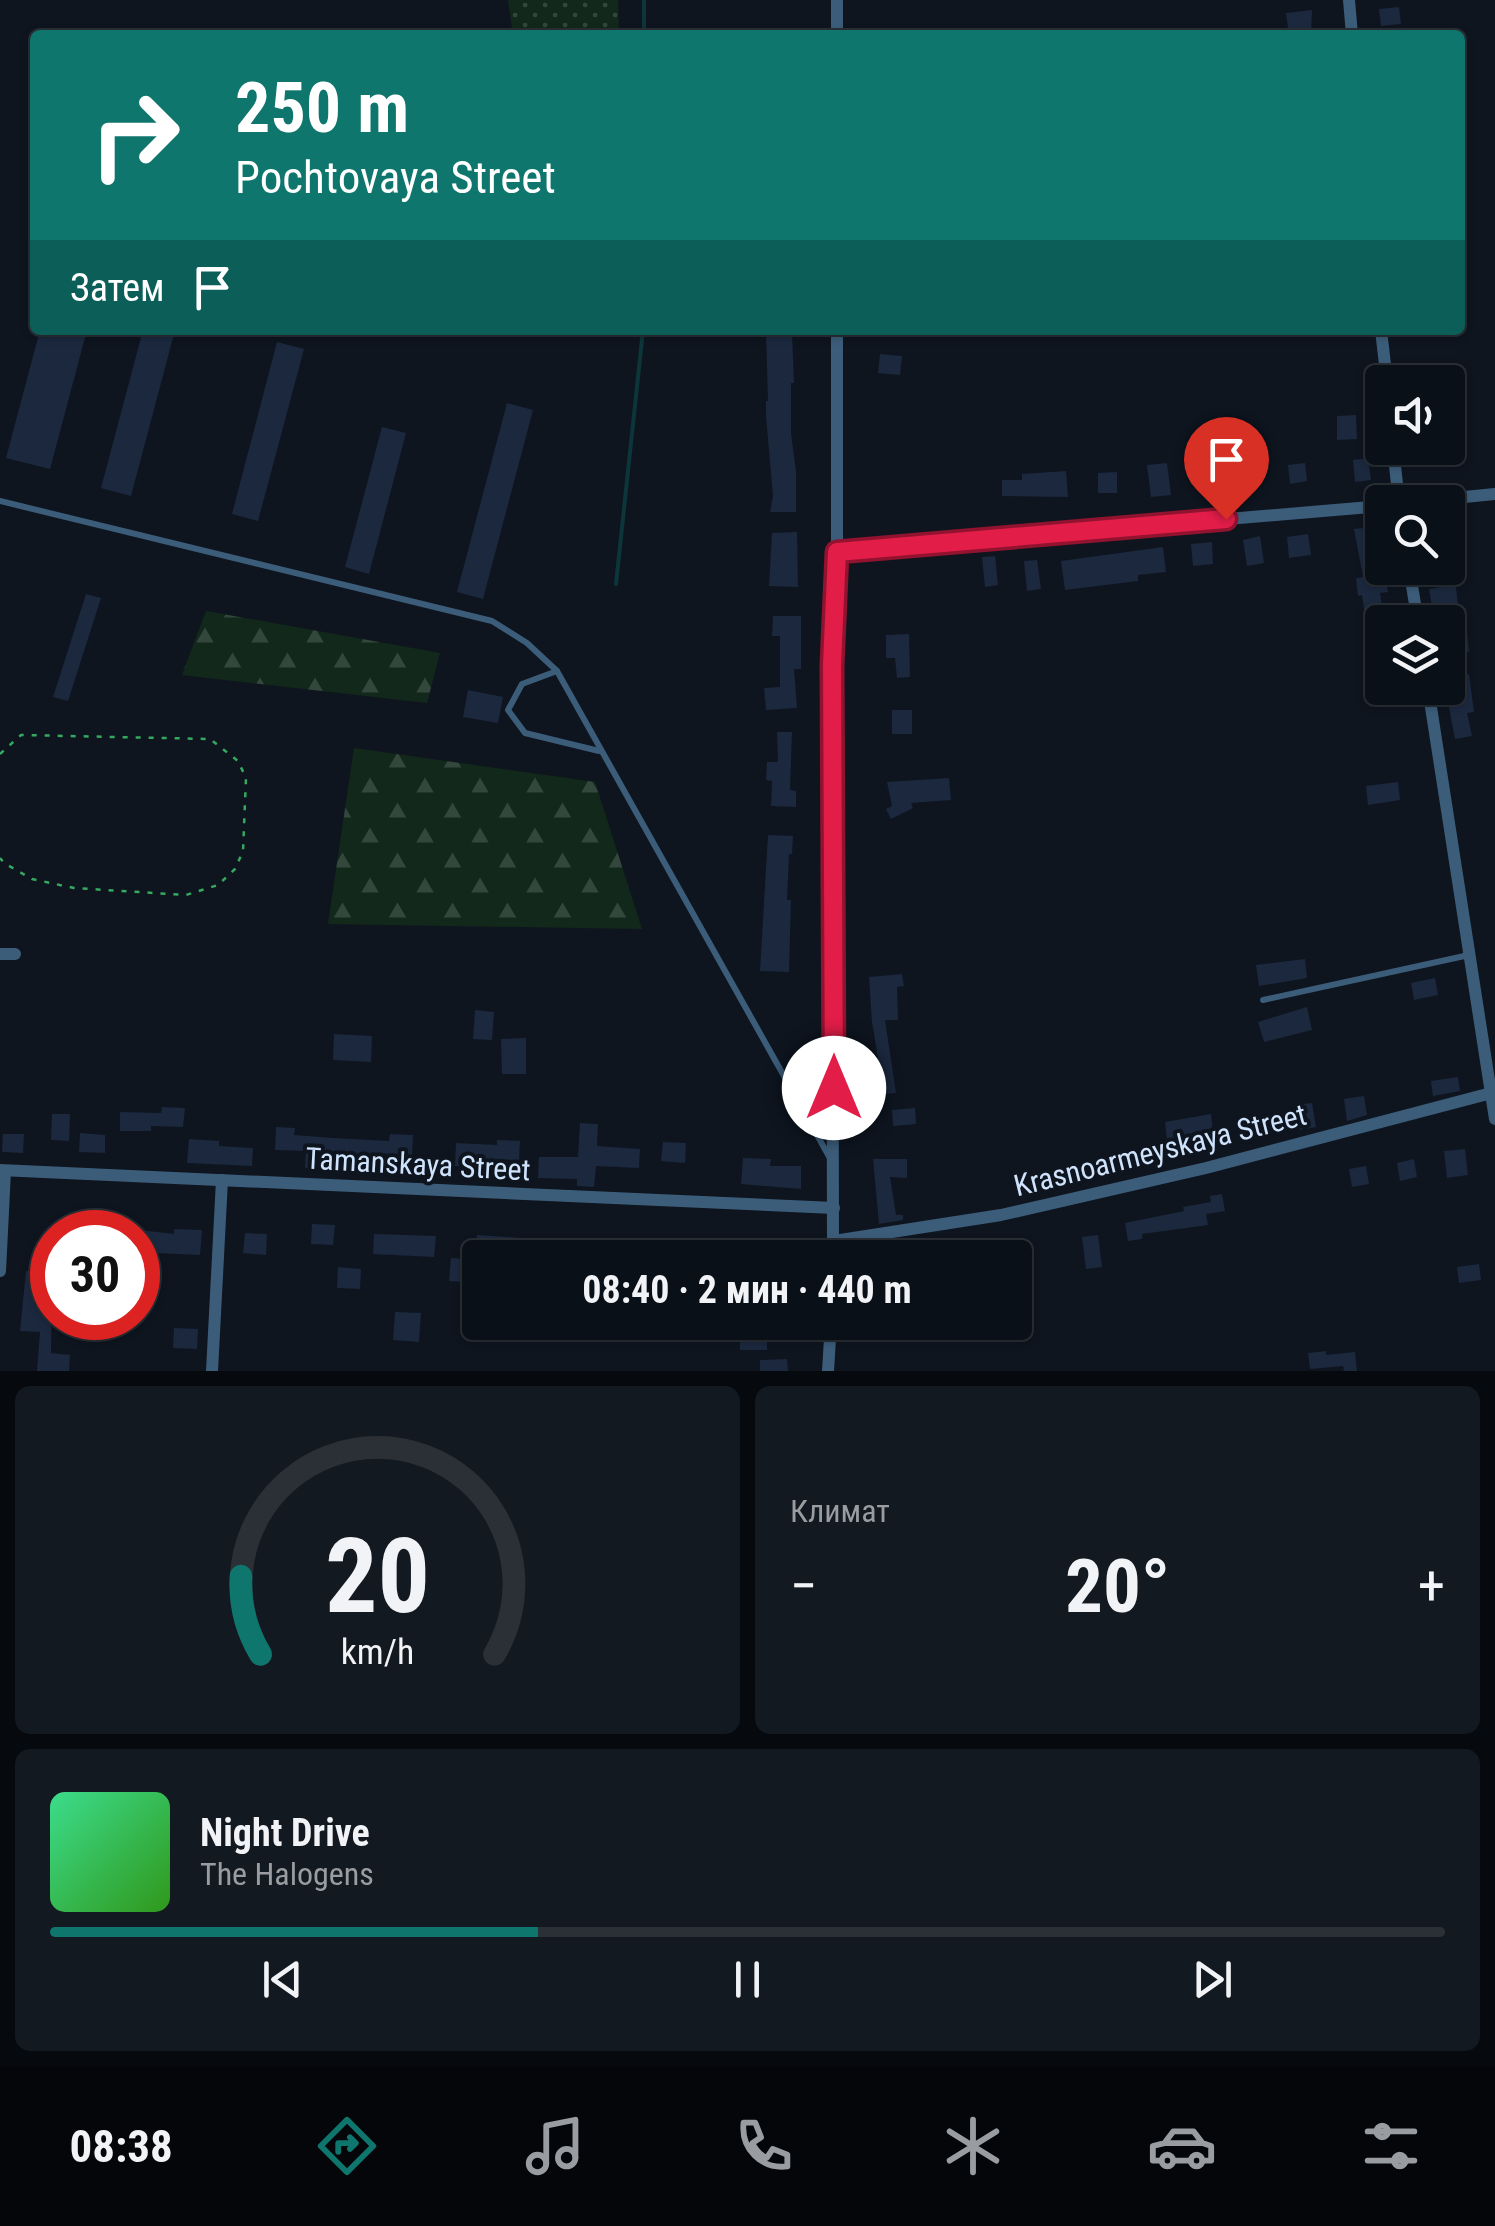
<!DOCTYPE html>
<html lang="ru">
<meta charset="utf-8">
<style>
:root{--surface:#0a1017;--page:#131920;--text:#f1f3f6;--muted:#999da1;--line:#2a3036;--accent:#0f766e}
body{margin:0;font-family:"Roboto Condensed",sans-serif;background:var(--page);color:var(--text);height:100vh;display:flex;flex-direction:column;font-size:38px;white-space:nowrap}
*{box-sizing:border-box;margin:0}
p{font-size:32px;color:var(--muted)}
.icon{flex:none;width:55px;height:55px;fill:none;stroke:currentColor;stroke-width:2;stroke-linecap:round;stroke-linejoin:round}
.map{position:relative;height:1371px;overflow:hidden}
.details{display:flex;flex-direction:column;gap:15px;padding:15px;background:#06090d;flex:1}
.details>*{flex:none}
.banner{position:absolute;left:30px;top:30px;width:1435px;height:305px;border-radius:10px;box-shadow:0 2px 8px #0004,0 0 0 2px var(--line);background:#0f766e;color:#fff;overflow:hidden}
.buttons{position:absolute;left:1365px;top:365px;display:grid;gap:20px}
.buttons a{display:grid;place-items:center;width:100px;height:100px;border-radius:10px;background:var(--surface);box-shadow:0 2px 8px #0004,0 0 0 2px var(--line);font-size:50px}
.speed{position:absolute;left:30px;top:1210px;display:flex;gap:20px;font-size:50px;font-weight:700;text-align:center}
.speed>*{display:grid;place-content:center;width:130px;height:130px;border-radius:50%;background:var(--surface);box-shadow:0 2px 8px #0004,0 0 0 2px var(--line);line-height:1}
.speed .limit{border:15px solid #d22;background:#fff;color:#111}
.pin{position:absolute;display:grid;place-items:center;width:85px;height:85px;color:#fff;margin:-102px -42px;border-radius:50% 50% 50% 0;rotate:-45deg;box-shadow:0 0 10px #0007}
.pin .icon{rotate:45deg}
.me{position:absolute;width:110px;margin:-55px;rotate:0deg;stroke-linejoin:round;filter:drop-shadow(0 0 8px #0008)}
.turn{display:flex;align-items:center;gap:35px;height:210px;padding:0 40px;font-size:45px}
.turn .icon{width:130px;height:130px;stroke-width:2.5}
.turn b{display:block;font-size:70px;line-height:85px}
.then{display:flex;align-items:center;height:95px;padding:0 40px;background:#0003;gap:20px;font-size:38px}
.big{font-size:75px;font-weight:700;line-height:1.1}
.details .widget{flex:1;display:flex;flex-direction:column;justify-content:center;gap:15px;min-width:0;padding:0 35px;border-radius:15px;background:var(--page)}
.details .dial{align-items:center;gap:0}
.dial svg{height:260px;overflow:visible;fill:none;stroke:var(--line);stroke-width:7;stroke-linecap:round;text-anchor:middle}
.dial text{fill:var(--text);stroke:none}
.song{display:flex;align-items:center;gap:30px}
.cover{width:120px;height:120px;border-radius:15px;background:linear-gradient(135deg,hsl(150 70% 55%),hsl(110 70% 35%))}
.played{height:10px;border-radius:5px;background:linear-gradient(90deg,var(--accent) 35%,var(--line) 35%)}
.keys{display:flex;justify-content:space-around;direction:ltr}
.heat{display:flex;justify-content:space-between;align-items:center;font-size:55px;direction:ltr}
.details .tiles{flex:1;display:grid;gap:15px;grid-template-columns:1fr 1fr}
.widget:last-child{grid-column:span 2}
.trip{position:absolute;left:462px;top:1240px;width:570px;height:100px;border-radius:10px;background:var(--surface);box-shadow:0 2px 8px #0004,0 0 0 2px var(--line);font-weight:700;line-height:100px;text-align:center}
.tabs{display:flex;height:160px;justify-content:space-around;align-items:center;background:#040609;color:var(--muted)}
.tabs .icon{width:70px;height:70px}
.tabs .current{color:var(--accent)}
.tabs b{font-size:45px;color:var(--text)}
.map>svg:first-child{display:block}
.grass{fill:url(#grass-dots)}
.forest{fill:url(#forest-firs)}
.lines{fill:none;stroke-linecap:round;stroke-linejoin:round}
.stream{stroke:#0c3639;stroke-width:4}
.building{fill:#1b283e}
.path{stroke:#36a960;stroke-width:2.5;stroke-dasharray:5 8;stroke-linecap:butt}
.service{stroke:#3c5d7a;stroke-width:6}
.minor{stroke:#3c5d7a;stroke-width:12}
.route-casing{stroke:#92132f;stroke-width:25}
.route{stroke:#e11d48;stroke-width:18}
.labels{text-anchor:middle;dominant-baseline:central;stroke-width:8;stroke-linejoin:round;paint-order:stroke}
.street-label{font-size:30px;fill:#cfe3fc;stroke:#0e151f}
</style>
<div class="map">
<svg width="1495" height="1371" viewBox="0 0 1495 1371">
<defs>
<pattern id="grass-dots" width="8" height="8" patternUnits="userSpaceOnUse" patternTransform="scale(2.5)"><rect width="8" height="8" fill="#11281a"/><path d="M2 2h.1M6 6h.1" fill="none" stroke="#33473c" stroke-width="1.8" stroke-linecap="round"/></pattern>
<pattern id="forest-firs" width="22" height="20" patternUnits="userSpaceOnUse" patternTransform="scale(2.5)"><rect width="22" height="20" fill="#11281a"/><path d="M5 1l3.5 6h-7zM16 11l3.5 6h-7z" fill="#33473c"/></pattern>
</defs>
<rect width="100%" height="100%" fill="#0e151f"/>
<polygon class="grass" points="508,0 618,0 619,35 513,35"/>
<g class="forest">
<polygon points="206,611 440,653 427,703 182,675"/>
<polygon points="354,748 595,782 642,929 328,924"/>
</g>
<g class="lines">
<g class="stream">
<polyline points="644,0 644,35"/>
<polyline points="616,584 643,330"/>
</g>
</g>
<g class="building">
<polygon points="1399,7 1401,24 1381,26 1379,9"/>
<polygon points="1312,10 1311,35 1289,35 1286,13"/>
<polygon points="40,330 87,330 50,469 6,458"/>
<polygon points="143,330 175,330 131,496 101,488"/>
<polygon points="766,332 792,333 794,383 791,383 791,433 796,472 796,512 770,512 773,496 766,416 766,401 768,401"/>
<polygon points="277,342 304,349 258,521 232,514"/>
<polygon points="880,354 902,356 900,375 878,373"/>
<polygon points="507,403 533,410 483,599 457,592"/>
<polygon points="1356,415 1357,439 1337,440 1337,416"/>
<polygon points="382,427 406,433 369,574 345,567"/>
<polygon points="1368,458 1371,480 1355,482 1353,460"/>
<polygon points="1167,463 1171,495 1151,497 1147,465"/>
<polygon points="1305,463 1307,481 1290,484 1288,465"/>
<polygon points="1066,471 1068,497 1002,496 1002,480 1022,480 1022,474"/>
<polygon points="1117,472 1117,493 1098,493 1098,473"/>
<polygon points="1374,527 1381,574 1385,574 1388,592 1380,593 1384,622 1366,622 1362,595 1358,596 1356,578 1363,577 1354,529"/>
<polygon points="797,532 798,587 769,586 772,533"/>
<polygon points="1308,534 1311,555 1289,558 1287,537"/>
<polygon points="1260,536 1264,563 1247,566 1243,540"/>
<polygon points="1212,542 1213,564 1193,566 1191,544"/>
<polygon points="1163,547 1166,572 1138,575 1138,581 1065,590 1061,561"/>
<polygon points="995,556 998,585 985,587 982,557"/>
<polygon points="1037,560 1041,589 1027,591 1024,561"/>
<polygon points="1448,579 1455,579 1460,622 1466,621 1469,652 1452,654 1448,633 1448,604 1432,606 1429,589 1448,586"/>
<polygon points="86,594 101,598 68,701 53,697"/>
<polygon points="773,616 801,616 801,669 794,669 797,708 766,710 764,688 780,687 780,636 772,636"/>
<polygon points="909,634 910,677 897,678 895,658 886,658 886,635"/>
<polygon points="1382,640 1382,703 1378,703 1363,643"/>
<polygon points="1469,674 1474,712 1467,713 1472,736 1455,739 1448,702 1460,699 1456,676"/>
<polygon points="468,690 503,697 498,723 463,717"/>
<rect x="892" y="710" width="20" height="24"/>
<polygon points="777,732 792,732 790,790 796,791 796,807 771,806 772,781 766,780 767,762 778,762"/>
<polygon points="949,778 951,800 911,803 913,808 891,819 886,809 892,806 887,782"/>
<polygon points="1398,782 1400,800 1368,805 1366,786"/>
<polygon points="768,835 793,836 792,854 789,854 787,900 791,900 789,972 760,971"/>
<polygon points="1305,959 1307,978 1259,986 1256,965"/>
<polygon points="902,974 904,986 897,987 898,1020 885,1020 896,1093 877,1095 873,1059 878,1058 872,1022 869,977"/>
<polygon points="1435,978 1438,995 1414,1000 1411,983"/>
<polygon points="1307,1007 1312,1030 1264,1042 1258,1022"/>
<polygon points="475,1010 494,1012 492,1040 473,1039"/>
<polygon points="334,1034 372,1036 371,1062 333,1060"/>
<polygon points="526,1038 526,1074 502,1074 501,1039"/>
<polygon points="1458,1077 1460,1091 1433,1096 1431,1081"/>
<polygon points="1364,1096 1367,1115 1347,1121 1344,1099"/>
<polygon points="1312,1103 1316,1127 1299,1130 1295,1105"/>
<polygon points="162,1107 185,1108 183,1127 151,1126 151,1131 120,1131 120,1112 161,1113"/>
<polygon points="915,1108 916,1124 893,1126 892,1110"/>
<polygon points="52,1114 70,1114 69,1141 51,1140"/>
<polygon points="1211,1114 1214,1143 1168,1151 1165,1122"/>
<polygon points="580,1123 598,1124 597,1146 640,1149 639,1168 596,1166 594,1187 577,1186 577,1179 538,1178 539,1157 578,1157"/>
<polygon points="276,1127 295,1128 294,1135 333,1138 389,1141 390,1134 413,1135 412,1155 375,1153 375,1166 332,1164 332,1169 305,1168 306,1151 275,1150"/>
<polygon points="80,1133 105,1135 105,1153 79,1152"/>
<polygon points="3,1134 24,1134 23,1153 2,1152"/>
<polygon points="189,1139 219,1141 219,1146 253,1148 252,1166 187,1163"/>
<polygon points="497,1140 520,1141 519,1160 484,1159 483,1167 455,1166 456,1143 497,1145"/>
<polygon points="663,1142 686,1143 685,1163 661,1161"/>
<polygon points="1465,1149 1468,1175 1447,1178 1444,1151"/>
<polygon points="422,1156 443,1157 442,1176 421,1176"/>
<polygon points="743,1158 771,1159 770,1166 801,1166 801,1189 741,1184"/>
<polygon points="873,1159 907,1159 907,1178 890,1177 896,1215 903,1215 903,1220 879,1224"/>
<polygon points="1414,1159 1417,1177 1400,1181 1397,1163"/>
<polygon points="1366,1166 1369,1184 1352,1187 1349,1169"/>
<polygon points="1222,1194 1225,1211 1206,1214 1208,1225 1142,1234 1142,1239 1128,1241 1125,1223 1184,1211 1183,1207 1211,1202 1210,1196"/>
<polygon points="312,1224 335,1225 333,1245 311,1244"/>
<polygon points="174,1229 202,1230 200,1255 155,1253 154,1259 138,1257 140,1230 174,1234"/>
<polygon points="245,1233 267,1234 266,1255 243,1253"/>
<polygon points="374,1234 436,1236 434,1257 373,1254"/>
<polygon points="477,1235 522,1238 521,1258 476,1258"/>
<polygon points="1098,1235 1102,1267 1086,1269 1082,1237"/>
<polygon points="768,1242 769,1258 741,1258 741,1243"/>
<polygon points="635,1246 673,1248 672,1258 635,1258"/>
<polygon points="451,1258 467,1259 466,1282 449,1281"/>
<polygon points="1479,1264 1481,1280 1459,1283 1457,1267"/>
<polygon points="338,1267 361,1269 360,1289 337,1288"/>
<polygon points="26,1271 52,1273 51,1353 70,1355 69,1371 37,1371 40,1332 20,1331"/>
<polygon points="395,1312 421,1313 419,1342 393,1340"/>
<polygon points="739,1322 767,1322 767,1350 740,1350"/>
<polygon points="174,1328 198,1329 197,1349 173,1348"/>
<polygon points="1326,1351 1326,1355 1355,1352 1357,1371 1344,1371 1343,1366 1310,1369 1308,1353"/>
<polygon points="787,1359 788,1371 760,1371 760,1360"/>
</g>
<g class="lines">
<polyline class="path" points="0,754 21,735 210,739 238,761 246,778 243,851 235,869 218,885 186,895 74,888 32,879 4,863 0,858"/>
<g class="service">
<polyline points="0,501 492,621 527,643 557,671 831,1160"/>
<polyline points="557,671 522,684 508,710 525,733 599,751"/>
<polyline points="1263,1000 1469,955"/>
</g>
<g class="minor">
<polyline points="1349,0 1352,35"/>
<polyline points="837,35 837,0"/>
<polyline points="1381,330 1387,382"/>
<polyline points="1393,448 1399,502"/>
<polyline points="1414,502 1495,494"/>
<polyline points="837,552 1382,506"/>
<polyline points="1409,568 1418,622"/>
<polyline points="1428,688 1495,1119"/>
<polyline points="0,954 15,954"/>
<polyline points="0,1170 834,1208"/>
<polyline points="834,1241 1001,1215 1206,1168 1495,1092"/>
<polyline points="833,1258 832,665 837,552 837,330"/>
<polyline points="0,1271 5,1171"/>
<polyline points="212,1371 222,1180"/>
<polyline points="828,1371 831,1322"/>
</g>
</g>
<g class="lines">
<g class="route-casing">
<polyline id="route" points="834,1088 832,665 837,552 1226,519"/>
</g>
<use href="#route" class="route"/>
</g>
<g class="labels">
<g class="street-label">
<text transform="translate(1160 1150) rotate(-14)">Krasnoarmeyskaya Street</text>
<text transform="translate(418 1164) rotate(3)">Tamanskaya Street</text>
</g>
</g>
</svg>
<div class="buttons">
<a><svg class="icon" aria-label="sound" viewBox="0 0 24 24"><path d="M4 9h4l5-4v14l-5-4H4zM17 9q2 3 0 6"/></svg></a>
<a><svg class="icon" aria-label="search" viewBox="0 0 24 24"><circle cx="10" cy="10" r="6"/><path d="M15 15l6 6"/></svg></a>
<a><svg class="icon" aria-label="layers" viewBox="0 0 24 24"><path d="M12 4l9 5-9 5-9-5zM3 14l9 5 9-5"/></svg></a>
</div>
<div class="speed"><div class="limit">30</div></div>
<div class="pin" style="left:1226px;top:519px;background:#d93025"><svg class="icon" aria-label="arrive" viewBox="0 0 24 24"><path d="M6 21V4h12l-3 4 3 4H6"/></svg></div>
<svg class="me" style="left:834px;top:1088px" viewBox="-20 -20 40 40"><circle r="19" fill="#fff"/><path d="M0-13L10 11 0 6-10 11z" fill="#e11d48"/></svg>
<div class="trip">08:40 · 2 мин · 440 m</div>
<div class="banner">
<div class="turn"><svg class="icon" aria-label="right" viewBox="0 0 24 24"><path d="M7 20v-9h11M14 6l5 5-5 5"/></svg><div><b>250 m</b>Pochtovaya Street</div></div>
<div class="then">Затем<svg class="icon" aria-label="arrive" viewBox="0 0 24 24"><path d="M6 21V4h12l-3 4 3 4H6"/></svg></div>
</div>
</div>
<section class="details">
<div class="tiles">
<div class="widget dial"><svg viewBox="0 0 100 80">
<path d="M14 69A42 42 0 1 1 86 69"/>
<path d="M14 69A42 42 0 0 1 8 45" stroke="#0f766e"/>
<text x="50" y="56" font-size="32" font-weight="700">20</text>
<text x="50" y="72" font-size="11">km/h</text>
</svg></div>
<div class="widget"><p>Климат</p>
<div class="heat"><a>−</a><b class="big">20°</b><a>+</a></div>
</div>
<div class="widget">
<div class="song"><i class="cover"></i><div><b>Night Drive</b><p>The Halogens</p></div></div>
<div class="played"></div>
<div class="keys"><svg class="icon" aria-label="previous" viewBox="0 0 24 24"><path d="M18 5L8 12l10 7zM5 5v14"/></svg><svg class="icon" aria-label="pause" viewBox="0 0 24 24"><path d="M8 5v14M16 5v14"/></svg><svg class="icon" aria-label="next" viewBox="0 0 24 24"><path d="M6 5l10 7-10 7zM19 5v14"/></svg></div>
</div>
</div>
</section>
<nav class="tabs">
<b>08:38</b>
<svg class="icon current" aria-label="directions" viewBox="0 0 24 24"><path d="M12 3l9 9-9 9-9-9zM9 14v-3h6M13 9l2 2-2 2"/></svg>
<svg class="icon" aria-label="music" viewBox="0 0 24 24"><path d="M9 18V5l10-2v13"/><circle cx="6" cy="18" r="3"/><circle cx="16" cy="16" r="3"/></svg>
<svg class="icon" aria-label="phone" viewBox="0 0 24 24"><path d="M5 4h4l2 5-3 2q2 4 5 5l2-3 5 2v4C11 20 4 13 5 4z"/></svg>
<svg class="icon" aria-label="climate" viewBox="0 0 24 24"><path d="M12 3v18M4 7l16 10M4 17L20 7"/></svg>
<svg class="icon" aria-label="car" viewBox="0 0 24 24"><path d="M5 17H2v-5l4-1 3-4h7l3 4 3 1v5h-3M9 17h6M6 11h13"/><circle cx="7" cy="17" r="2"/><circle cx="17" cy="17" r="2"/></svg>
<svg class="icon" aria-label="filters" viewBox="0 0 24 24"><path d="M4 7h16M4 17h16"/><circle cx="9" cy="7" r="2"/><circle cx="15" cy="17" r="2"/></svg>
</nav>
